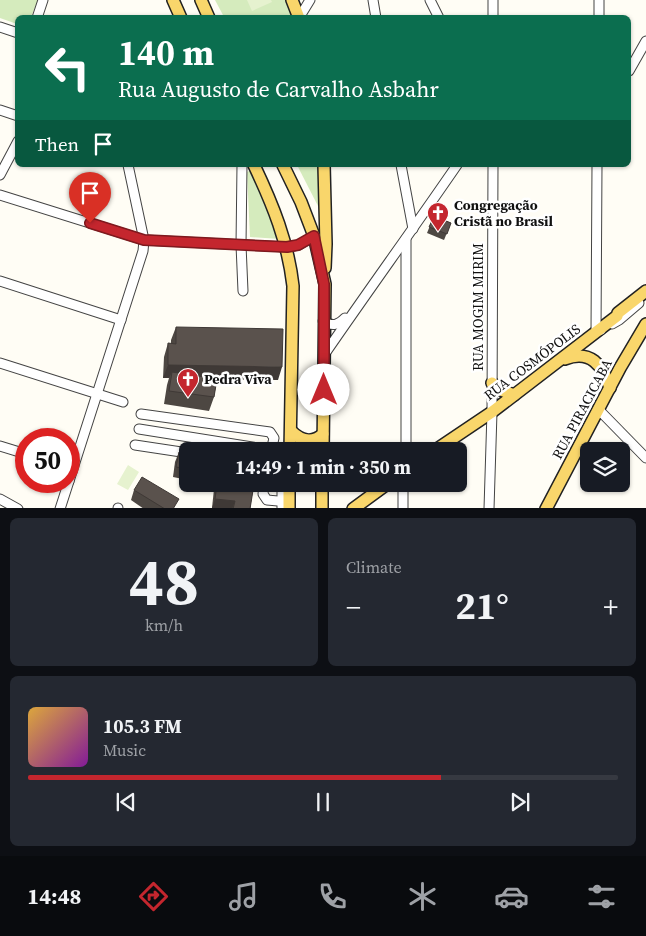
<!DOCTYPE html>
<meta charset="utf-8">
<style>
:root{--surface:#171b24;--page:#242831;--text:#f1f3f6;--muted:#9ea1a6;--line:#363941;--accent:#c4262e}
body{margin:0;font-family:"Source Serif 4",serif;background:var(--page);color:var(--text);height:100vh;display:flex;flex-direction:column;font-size:19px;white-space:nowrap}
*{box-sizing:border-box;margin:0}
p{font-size:16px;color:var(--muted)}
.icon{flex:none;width:28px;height:28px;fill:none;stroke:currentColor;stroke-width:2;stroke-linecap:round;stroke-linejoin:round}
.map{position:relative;height:508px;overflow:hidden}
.panel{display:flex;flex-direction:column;gap:10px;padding:10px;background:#0d0f14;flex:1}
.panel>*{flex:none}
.banner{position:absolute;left:15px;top:15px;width:616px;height:152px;border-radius:8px;box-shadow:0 1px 4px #0004;background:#0b6e4f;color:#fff;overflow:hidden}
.controls{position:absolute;left:580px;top:442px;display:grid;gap:10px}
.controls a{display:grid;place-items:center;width:50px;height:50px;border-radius:8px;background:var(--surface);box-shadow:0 1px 4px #0004;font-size:25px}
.speed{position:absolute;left:15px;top:428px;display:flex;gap:10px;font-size:25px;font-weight:700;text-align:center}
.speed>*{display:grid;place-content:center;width:65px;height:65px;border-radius:50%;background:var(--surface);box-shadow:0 1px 4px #0004;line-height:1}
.speed .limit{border:8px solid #d22;background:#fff;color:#111}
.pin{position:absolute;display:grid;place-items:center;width:42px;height:42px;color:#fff;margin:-51px -21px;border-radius:50% 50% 50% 0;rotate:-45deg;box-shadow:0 0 5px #0007}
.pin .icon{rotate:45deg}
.me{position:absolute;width:55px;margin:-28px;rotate:0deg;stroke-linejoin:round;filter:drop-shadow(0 0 4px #0008)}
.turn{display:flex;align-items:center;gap:18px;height:105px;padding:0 20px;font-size:22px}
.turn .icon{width:65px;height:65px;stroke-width:2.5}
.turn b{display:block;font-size:35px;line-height:42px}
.then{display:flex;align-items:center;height:48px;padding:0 20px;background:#0003;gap:10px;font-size:19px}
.big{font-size:38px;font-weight:700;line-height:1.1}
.panel .tile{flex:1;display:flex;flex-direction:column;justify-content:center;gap:8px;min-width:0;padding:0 18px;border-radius:8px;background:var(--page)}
.panel .dial{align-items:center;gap:0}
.dial b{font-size:65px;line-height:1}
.song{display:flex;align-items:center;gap:15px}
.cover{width:60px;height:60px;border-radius:8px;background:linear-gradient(135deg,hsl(40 70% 55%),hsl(290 70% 35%))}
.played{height:5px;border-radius:2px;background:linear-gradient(90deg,var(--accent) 70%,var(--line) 70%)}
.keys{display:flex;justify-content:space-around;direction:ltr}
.heat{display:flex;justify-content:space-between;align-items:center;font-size:28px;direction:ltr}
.panel .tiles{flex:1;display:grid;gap:10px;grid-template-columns:1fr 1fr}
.tile:last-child{grid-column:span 2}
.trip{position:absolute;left:179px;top:442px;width:288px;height:50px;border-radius:8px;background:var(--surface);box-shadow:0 1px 4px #0004;font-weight:700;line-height:50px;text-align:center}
.dock{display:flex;height:80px;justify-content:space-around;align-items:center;background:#090b0e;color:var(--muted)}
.dock .icon{width:35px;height:35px}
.dock .active{color:var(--accent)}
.dock b{font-size:22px;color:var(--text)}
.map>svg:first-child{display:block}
.green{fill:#d5ebbd}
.pitch{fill:#e6f2cf}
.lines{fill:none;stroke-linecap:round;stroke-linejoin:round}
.minor-casing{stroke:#444;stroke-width:11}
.major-casing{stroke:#222;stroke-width:14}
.minor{stroke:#fff;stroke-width:9}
.major{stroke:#f9d66b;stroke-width:11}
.wall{fill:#4d4742}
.shaded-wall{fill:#3f3936}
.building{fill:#5a524d;stroke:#3f3936}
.route-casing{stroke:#7f191e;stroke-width:12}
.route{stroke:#c4262e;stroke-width:9}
.labels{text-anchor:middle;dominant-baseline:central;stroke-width:5;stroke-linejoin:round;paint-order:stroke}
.poi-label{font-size:14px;font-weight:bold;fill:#111;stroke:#fff;text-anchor:start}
.street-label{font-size:14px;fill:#111;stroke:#fff}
</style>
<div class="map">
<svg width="646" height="509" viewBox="0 0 646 509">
<rect width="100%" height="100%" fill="#fffdf5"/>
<g class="green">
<polygon points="0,0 38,0 31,17 18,18 17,24 0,18"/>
<polygon points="215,0 287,0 295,17 224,17"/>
<polygon points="297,165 319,165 318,206"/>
<polygon points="253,169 280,239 250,237 247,172"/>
</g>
<g class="pitch">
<polygon points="247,0 271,0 272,2 252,11"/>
<polygon points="128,465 139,472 128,490 117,484"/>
</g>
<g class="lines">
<g class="minor-casing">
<g id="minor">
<polyline points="373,0 376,18"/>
<polyline points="430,0 439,18"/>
<polyline points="599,0 599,18"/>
<polyline points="37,18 43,0"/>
<polyline points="299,18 310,0"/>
<polyline points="493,18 493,0"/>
<polyline points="0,27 18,33"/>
<polyline points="629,71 646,41"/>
<polyline points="0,110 18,116"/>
<polyline points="242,165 241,245 243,291"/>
<polyline points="401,165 413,229"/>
<polyline points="597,165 596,332 601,330"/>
<polyline points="0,175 18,141"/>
<polyline points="0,195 144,240 287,247 299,245 314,236"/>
<polyline points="406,239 406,451"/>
<polyline points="0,281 121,320"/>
<path d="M323,321C333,327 338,325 345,318"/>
<polyline points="612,324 619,320 639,303"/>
<path d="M324,355C368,291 413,229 457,165"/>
<polyline points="0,363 123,402"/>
<polyline points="598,409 646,458"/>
<polyline points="141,414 270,432 274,438 271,451"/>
<polyline points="139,429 271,450"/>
<polyline points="135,445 188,453"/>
<polyline points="0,446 26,454"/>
<polyline points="69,481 143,251 144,240 128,165"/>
<polyline points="264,484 263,494 267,500 289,502"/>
<polyline points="403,484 403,509"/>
<polyline points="0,499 18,509"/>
<polyline points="118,508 118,509"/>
<polyline points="60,509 69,481"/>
<polyline points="282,509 282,484"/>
<polyline points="489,509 492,412 493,165"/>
</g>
</g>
<g class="major-casing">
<g id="major">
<polyline points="173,0 181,18"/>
<polyline points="201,0 209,18"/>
<polyline points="292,0 299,18"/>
<path d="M254,165C273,205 288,242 293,286L290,451"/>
<polyline points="283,165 301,202 314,236 325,284 323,451"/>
<polyline points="324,165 326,244 325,268"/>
<path d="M565,359C590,349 603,365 610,388"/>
<polyline points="492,383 501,390 514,395"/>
<path d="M291,431C301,441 312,444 323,434"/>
<polyline points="434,451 492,412 617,316 618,313 646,291"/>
<polyline points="289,509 289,484"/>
<polyline points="322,509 322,484"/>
<polyline points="353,509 387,484"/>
<polyline points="546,509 620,368 646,324"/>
</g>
</g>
<use href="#minor" class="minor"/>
<use href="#major" class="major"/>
</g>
<g class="wall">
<polygon points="434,216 451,223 444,240 427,233"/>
<polygon points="176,327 278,380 217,379 214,397 209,411 164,404 167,385 169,378 163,378 164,357 168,343 171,344 171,340"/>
<polygon points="179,452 188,453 188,480 173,477 175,462"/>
<polygon points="216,484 254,484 250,509 212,508 214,489"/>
<polygon points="134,490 175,509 144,509 131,500"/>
</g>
<g class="shaded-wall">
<polygon points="168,365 282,367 278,380 171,378 172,372 169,378 163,378"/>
<polygon points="215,499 235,501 232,509 212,508"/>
</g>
<g class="building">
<polygon points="434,216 451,223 447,234 429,227"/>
<polygon points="176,327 283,329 282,367 168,365 168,343 176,344"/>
<polygon points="172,372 217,379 214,397 169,391"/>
<polygon points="179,452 188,453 188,469 176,467"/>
<polygon points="142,477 179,499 173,509 165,509 134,490"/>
<polygon points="217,484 254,484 250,509 233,509 235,501 215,499"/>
</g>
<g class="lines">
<g class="route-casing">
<polyline id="route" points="90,223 144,240 287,247 298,245 314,236 324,284 324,390"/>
</g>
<use href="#route" class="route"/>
</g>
<defs>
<g id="church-pin" transform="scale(1.125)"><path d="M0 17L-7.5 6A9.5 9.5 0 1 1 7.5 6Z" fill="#c4262e" stroke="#fff"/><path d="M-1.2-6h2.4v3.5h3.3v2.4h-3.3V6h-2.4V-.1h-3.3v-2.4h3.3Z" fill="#fff"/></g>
</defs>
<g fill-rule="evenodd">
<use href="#church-pin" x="438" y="213"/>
<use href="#church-pin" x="188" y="379"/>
</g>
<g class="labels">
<g class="poi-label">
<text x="454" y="205">Congregação<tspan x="454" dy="16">Cristã no Brasil</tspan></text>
<text x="204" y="379">Pedra Viva</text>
</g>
<g class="street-label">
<text transform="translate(478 307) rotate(-90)">RUA MOGIM MIRIM</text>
<text transform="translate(532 362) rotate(-37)">RUA COSMÓPOLIS</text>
<text transform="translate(582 409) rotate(-62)">RUA PIRACICABA</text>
</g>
</g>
</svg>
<div class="controls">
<a><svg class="icon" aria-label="layers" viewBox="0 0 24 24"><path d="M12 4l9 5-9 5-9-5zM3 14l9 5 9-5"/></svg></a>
</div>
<div class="speed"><div class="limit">50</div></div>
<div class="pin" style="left:90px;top:223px;background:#d93025"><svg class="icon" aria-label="arrive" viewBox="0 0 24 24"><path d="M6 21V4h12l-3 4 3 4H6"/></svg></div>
<svg class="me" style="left:324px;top:390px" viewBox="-20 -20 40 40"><circle r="19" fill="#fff"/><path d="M0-13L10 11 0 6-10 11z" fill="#c4262e"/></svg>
<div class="trip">14:49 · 1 min · 350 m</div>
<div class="banner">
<div class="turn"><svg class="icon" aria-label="left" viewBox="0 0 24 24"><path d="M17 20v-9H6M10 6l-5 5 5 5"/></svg><div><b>140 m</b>Rua Augusto de Carvalho Asbahr</div></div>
<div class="then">Then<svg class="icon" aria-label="arrive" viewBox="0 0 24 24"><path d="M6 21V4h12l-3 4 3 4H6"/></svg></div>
</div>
</div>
<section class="panel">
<div class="tiles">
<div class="tile dial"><b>48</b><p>km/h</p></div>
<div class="tile"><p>Climate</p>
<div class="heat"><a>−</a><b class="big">21°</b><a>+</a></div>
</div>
<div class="tile">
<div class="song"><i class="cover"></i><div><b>105.3 FM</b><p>Music</p></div></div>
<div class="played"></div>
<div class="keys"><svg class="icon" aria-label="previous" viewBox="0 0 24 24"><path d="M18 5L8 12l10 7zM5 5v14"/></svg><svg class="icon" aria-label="pause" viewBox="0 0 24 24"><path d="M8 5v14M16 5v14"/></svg><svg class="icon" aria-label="next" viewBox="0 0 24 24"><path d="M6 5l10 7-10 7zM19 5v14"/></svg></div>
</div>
</div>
</section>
<nav class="dock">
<b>14:48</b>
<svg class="icon active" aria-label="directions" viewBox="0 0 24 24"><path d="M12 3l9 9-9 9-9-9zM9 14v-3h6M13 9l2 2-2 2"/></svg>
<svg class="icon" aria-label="music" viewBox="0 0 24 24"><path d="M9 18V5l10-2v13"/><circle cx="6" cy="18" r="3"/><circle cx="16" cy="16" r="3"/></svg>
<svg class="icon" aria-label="phone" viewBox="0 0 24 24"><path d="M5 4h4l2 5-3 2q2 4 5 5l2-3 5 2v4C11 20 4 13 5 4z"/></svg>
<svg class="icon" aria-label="climate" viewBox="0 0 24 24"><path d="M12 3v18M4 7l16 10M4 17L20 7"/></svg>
<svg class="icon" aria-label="car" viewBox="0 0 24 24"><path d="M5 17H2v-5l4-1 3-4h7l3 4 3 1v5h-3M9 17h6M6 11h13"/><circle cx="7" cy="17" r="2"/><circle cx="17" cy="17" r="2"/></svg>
<svg class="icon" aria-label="filters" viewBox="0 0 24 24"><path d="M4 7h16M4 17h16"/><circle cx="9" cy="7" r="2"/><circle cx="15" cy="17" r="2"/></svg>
</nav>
